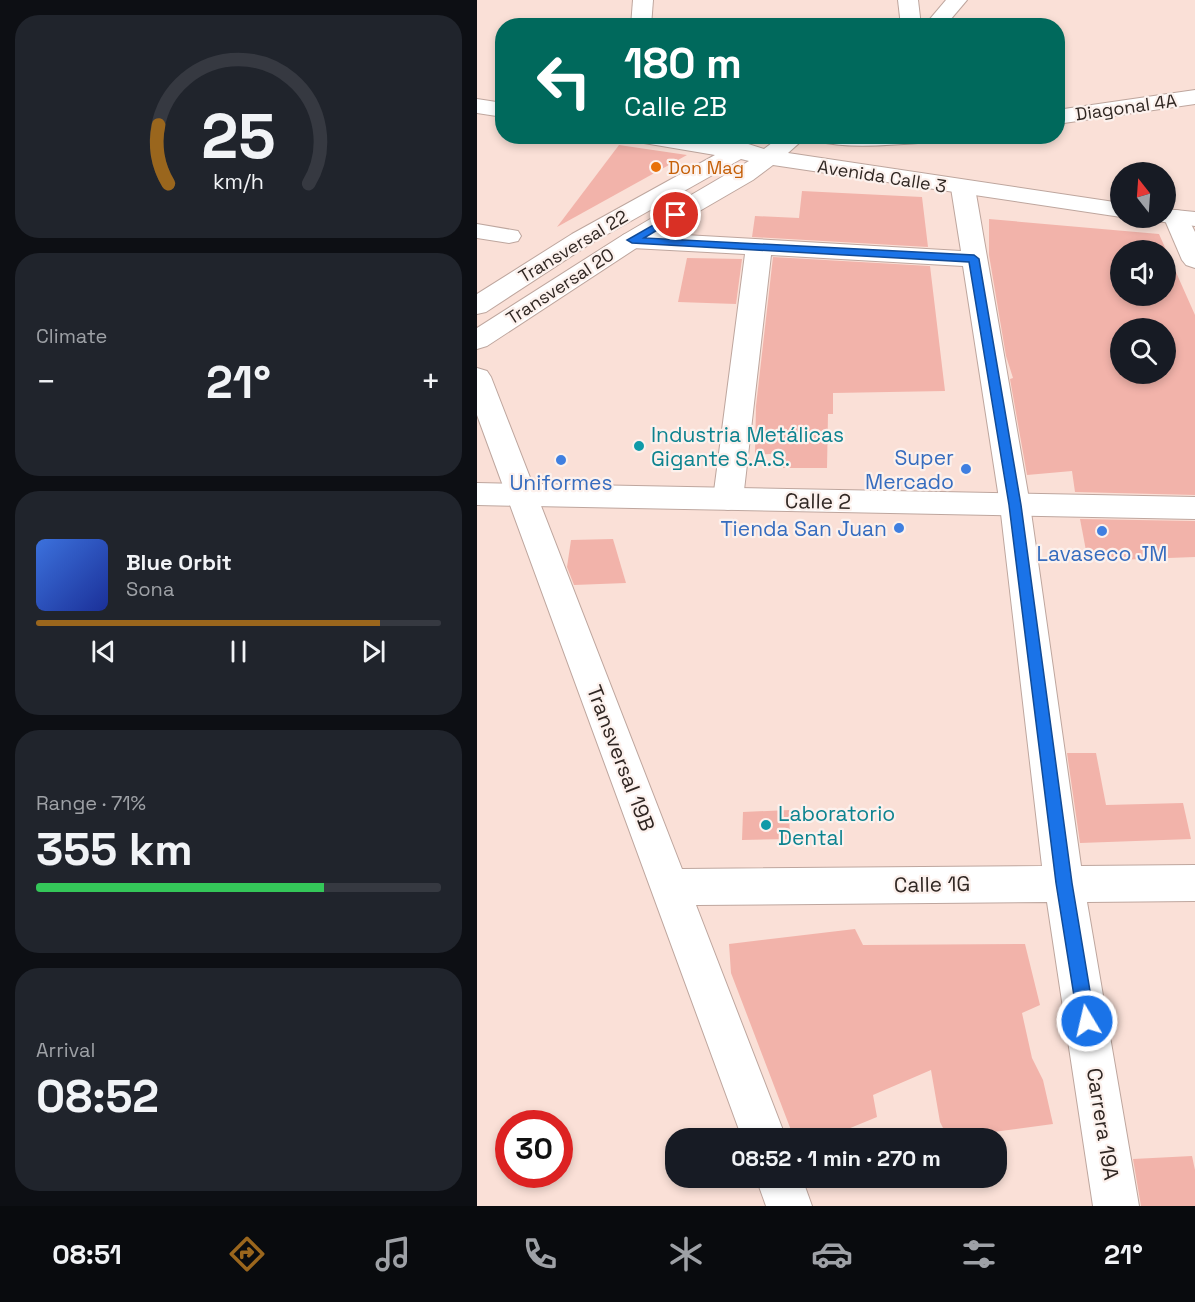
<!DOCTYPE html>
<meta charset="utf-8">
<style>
:root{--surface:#171b24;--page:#20242c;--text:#f1f3f6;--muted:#9ea1a6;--line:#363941;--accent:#9a661d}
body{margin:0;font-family:"Space Grotesk",sans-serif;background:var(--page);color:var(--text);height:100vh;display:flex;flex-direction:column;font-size:22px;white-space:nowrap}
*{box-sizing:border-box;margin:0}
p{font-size:20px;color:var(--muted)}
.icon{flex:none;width:33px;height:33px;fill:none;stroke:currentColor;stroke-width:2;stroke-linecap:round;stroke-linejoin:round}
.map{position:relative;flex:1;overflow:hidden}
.sheet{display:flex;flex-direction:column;gap:15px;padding:15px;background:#0d0f14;width:477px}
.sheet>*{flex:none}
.hud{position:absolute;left:18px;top:18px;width:570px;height:126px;border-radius:24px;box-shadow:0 3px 9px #0003;background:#00695c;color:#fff;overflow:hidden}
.needle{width:39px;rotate:343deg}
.buttons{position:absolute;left:633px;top:162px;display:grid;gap:12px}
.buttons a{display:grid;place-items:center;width:66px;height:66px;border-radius:50%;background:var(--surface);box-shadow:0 3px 9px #0003;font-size:30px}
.speed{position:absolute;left:18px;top:1110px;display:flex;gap:12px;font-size:30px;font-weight:700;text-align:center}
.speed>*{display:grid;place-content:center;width:78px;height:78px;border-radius:50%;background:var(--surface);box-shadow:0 3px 9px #0003;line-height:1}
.speed .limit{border:9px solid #d22;background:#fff;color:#111}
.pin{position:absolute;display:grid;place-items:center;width:51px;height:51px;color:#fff;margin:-26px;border:3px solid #fff;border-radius:50%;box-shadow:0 2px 6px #0007}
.me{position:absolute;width:66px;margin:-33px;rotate:351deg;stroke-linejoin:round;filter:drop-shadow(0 0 4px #0008)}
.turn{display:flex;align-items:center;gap:21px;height:126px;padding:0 30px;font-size:27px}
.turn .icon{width:78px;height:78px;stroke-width:2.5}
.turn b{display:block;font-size:42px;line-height:51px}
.big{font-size:45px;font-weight:600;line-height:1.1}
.sheet .tile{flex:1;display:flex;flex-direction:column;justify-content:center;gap:9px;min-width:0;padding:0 21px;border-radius:24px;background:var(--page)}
.sheet .dial{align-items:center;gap:0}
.dial svg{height:156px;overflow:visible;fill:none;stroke:var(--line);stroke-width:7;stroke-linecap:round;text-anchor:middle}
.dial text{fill:var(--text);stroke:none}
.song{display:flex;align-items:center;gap:18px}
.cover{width:72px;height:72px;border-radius:9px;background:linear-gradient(135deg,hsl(220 70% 55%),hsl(230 70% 35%))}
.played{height:6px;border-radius:3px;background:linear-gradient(90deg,var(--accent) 85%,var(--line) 85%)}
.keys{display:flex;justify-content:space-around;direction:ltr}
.heat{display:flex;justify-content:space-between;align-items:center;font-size:33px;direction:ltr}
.charge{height:9px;border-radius:4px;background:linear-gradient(90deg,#34c759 71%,var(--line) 0)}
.trip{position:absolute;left:188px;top:1128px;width:342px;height:60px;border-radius:24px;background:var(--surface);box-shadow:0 3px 9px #0003;font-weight:600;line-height:60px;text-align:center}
.dock{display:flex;height:96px;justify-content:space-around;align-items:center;background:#090b0e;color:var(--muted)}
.dock .icon{width:42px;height:42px}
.dock .on{color:var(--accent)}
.dock b{font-size:27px;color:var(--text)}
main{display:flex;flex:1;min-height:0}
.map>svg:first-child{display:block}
.building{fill:#f2b3aa;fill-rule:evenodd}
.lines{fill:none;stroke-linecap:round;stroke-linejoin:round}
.minor-casing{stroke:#bea69e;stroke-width:2}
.tertiary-casing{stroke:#bea69e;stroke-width:2}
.minor{fill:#fff;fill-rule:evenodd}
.tertiary{fill:#fff;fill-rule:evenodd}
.route{fill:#1a73e8;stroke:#114b97;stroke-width:1.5}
.food-dot{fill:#e8710a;stroke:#fcf1ed;stroke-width:2}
.culture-dot{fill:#0f9aa8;stroke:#fcf1ed;stroke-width:2}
.shop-dot{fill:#3f7fe0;stroke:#fcf1ed;stroke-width:2}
.labels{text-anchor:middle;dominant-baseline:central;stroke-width:4.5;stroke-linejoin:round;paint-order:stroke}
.far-street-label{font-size:18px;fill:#302723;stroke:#fcf1ed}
.far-food-label{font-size:18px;fill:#c56008;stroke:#fcf1ed;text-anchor:start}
.culture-label{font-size:21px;fill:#0d838f;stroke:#fcf1ed;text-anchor:start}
.shop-label{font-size:21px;fill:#366cbe;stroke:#fcf1ed;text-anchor:end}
.street-label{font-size:21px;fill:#302723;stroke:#fcf1ed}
</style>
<main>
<section class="sheet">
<div class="tile dial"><svg viewBox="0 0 100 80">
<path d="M14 69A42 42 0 1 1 86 69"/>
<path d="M14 69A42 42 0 0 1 9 39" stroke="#9a661d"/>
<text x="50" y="56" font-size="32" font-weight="700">25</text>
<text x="50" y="72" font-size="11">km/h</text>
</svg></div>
<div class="tile"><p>Climate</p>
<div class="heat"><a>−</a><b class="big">21°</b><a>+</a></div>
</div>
<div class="tile">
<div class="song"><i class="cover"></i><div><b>Blue Orbit</b><p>Sona</p></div></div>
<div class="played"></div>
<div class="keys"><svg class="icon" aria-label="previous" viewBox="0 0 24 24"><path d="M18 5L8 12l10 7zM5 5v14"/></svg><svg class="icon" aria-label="pause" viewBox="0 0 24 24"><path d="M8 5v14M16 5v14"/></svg><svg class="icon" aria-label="next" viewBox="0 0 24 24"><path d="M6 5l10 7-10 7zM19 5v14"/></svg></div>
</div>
<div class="tile"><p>Range · 71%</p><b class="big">355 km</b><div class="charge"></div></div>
<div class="tile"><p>Arrival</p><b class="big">08:52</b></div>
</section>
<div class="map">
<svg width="718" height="1206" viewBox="0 0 718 1206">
<rect width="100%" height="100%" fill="#fae0d7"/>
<g class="building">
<polygon points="142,145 210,155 80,227"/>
<polygon points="325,191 445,197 451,247 275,237 278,216 322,218"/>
<path d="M512,219L682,234L718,315V495L598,492L595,471L550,475L533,379L536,378L529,356L512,255ZM644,250H688V296H644ZM644,328H688V374H644Z"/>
<polygon points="296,257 453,266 468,391 356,393 356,414 351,414 350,468 306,468 307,453 278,455 279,406"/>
<polygon points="210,258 265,259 259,304 201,302"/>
<polygon points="603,519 718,521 718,557 611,561"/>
<polygon points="136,539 149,583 97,585 90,567 94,540"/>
<polygon points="590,753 619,753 629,805 706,803 714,839 603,843"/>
<polygon points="312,810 313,839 265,840 266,812"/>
<polygon points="378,929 386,945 548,944 563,1005 545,1013 555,1058 566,1080 576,1124 471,1138 463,1122 454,1070 396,1095 400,1117 349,1138 317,1138 254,973 252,944"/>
<polygon points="715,1156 718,1170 718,1206 664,1206 656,1159"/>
</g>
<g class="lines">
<g class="minor-casing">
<g id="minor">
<polygon points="156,0 176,0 174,26 154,26"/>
<polygon points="421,0 441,0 444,26 424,26"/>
<polygon points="486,181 494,183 498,188 553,505 604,866 718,865 718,901 610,902 662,1206 616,1206 570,902 219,905 309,1138 265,1138 0,415 0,368 10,371 14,377 205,869 565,866 523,505 486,266 294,255 266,499 262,507 251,510 240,507 236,499 268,254 155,248 146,245 142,240 146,235 155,232 484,251 474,188 478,183"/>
<polygon points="699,210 708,212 718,232 718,268 709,265 705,260 687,218 690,212"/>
<polygon points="0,224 41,231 44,236 41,241 32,243 0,238"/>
<polygon points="279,1178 325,1178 335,1206 289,1206"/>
</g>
</g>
<g class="tertiary-casing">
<g id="tertiary">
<polygon points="469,0 490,0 468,26 447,26"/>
<polygon points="718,90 718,104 580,124 580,110"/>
<polygon points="0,99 26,103 26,117 0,113"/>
<polygon points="156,136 211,136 257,144 265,142 287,149 304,136 330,136 311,153 644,203 644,217 296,165 276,180 164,245 10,346 0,349 0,328 146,235 272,161 264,159 113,244 9,312 0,314 0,294 95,234 238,155 167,143 159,141"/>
<path d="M336,136H452L449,141L441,143C407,145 373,149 339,141Z"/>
<polygon points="688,209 718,212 718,226 679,221 677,218 688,218"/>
<polygon points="0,483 718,497 718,519 0,505"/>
</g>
</g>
<use href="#minor" class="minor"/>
<use href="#tertiary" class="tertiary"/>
</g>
<polygon class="route" points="199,212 204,215 202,217 167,238 497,255 502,259 544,505 595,883 618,1021 616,1027 610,1030 603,1027 601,1021 579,883 532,505 492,262 155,243 150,240"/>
<circle class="food-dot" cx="179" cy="167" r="6"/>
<g class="culture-dot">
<circle cx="162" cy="446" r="6"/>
<circle cx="289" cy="825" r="6"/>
</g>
<g class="shop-dot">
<circle cx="84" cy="460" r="6"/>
<circle cx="489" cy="469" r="6"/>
<circle cx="422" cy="528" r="6"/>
<circle cx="625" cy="531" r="6"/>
</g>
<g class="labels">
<g class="far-street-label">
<text transform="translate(649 107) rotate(-8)">Diagonal 4A</text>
<text transform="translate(405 176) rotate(9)">Avenida Calle 3</text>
<text transform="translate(96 246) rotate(-31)">Transversal 22</text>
<text transform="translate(83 286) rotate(-33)">Transversal 20</text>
</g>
<g class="far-food-label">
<text x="191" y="167">Don Mag</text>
</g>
<g class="culture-label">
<text x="174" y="434">Industria Metálicas<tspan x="174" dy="24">Gigante S.A.S.</tspan></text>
<text x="301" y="813">Laboratorio<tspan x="301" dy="24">Dental</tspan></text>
</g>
<g class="shop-label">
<text x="477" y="457">Super<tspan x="477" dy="24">Mercado</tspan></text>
<text x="84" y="482" text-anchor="middle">Uniformes</text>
<text x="410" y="528">Tienda San Juan</text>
<text x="625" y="553" text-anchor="middle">Lavaseco JM</text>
</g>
<g class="street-label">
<text transform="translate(341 501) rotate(1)">Calle 2</text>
<text transform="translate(144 758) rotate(69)">Transversal 19B</text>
<text transform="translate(455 884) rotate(-1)">Calle 1G</text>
<text transform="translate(626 1124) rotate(81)">Carrera 19A</text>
</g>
</g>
</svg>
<div class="buttons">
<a><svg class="needle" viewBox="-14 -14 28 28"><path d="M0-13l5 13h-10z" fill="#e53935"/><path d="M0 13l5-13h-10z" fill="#9ea1a6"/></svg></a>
<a><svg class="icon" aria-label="sound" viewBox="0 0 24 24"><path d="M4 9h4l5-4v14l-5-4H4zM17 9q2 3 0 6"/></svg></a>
<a><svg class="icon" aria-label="search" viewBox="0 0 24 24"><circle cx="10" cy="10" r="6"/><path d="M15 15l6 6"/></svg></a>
</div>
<div class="speed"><div class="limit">30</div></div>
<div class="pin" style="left:199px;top:215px;background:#d93025"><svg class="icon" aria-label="arrive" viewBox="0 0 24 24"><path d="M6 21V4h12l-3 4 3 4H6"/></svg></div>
<svg class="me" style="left:610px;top:1021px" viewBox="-20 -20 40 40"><circle r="17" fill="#1a73e8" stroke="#fff" stroke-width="3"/><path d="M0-11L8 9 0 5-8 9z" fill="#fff"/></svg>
<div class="trip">08:52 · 1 min · 270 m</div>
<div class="hud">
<div class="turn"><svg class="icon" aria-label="left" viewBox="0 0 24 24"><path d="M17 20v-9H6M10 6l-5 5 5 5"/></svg><div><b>180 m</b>Calle 2B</div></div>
</div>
</div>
</main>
<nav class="dock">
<b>08:51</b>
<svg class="icon on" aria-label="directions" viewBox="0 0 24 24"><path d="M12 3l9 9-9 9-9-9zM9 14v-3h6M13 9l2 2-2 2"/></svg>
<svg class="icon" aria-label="music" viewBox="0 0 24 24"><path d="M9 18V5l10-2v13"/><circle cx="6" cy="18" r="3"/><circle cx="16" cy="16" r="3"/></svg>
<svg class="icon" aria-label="phone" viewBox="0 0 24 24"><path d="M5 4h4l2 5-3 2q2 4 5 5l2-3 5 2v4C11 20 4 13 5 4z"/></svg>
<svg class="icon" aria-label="climate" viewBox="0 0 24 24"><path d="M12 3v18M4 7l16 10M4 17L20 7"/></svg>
<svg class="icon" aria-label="car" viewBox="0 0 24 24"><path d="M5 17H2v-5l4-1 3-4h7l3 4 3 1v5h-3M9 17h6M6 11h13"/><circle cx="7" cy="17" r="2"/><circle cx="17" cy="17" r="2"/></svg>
<svg class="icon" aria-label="filters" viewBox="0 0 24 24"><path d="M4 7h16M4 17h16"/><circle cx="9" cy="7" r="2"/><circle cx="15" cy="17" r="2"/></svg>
<b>21°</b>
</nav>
